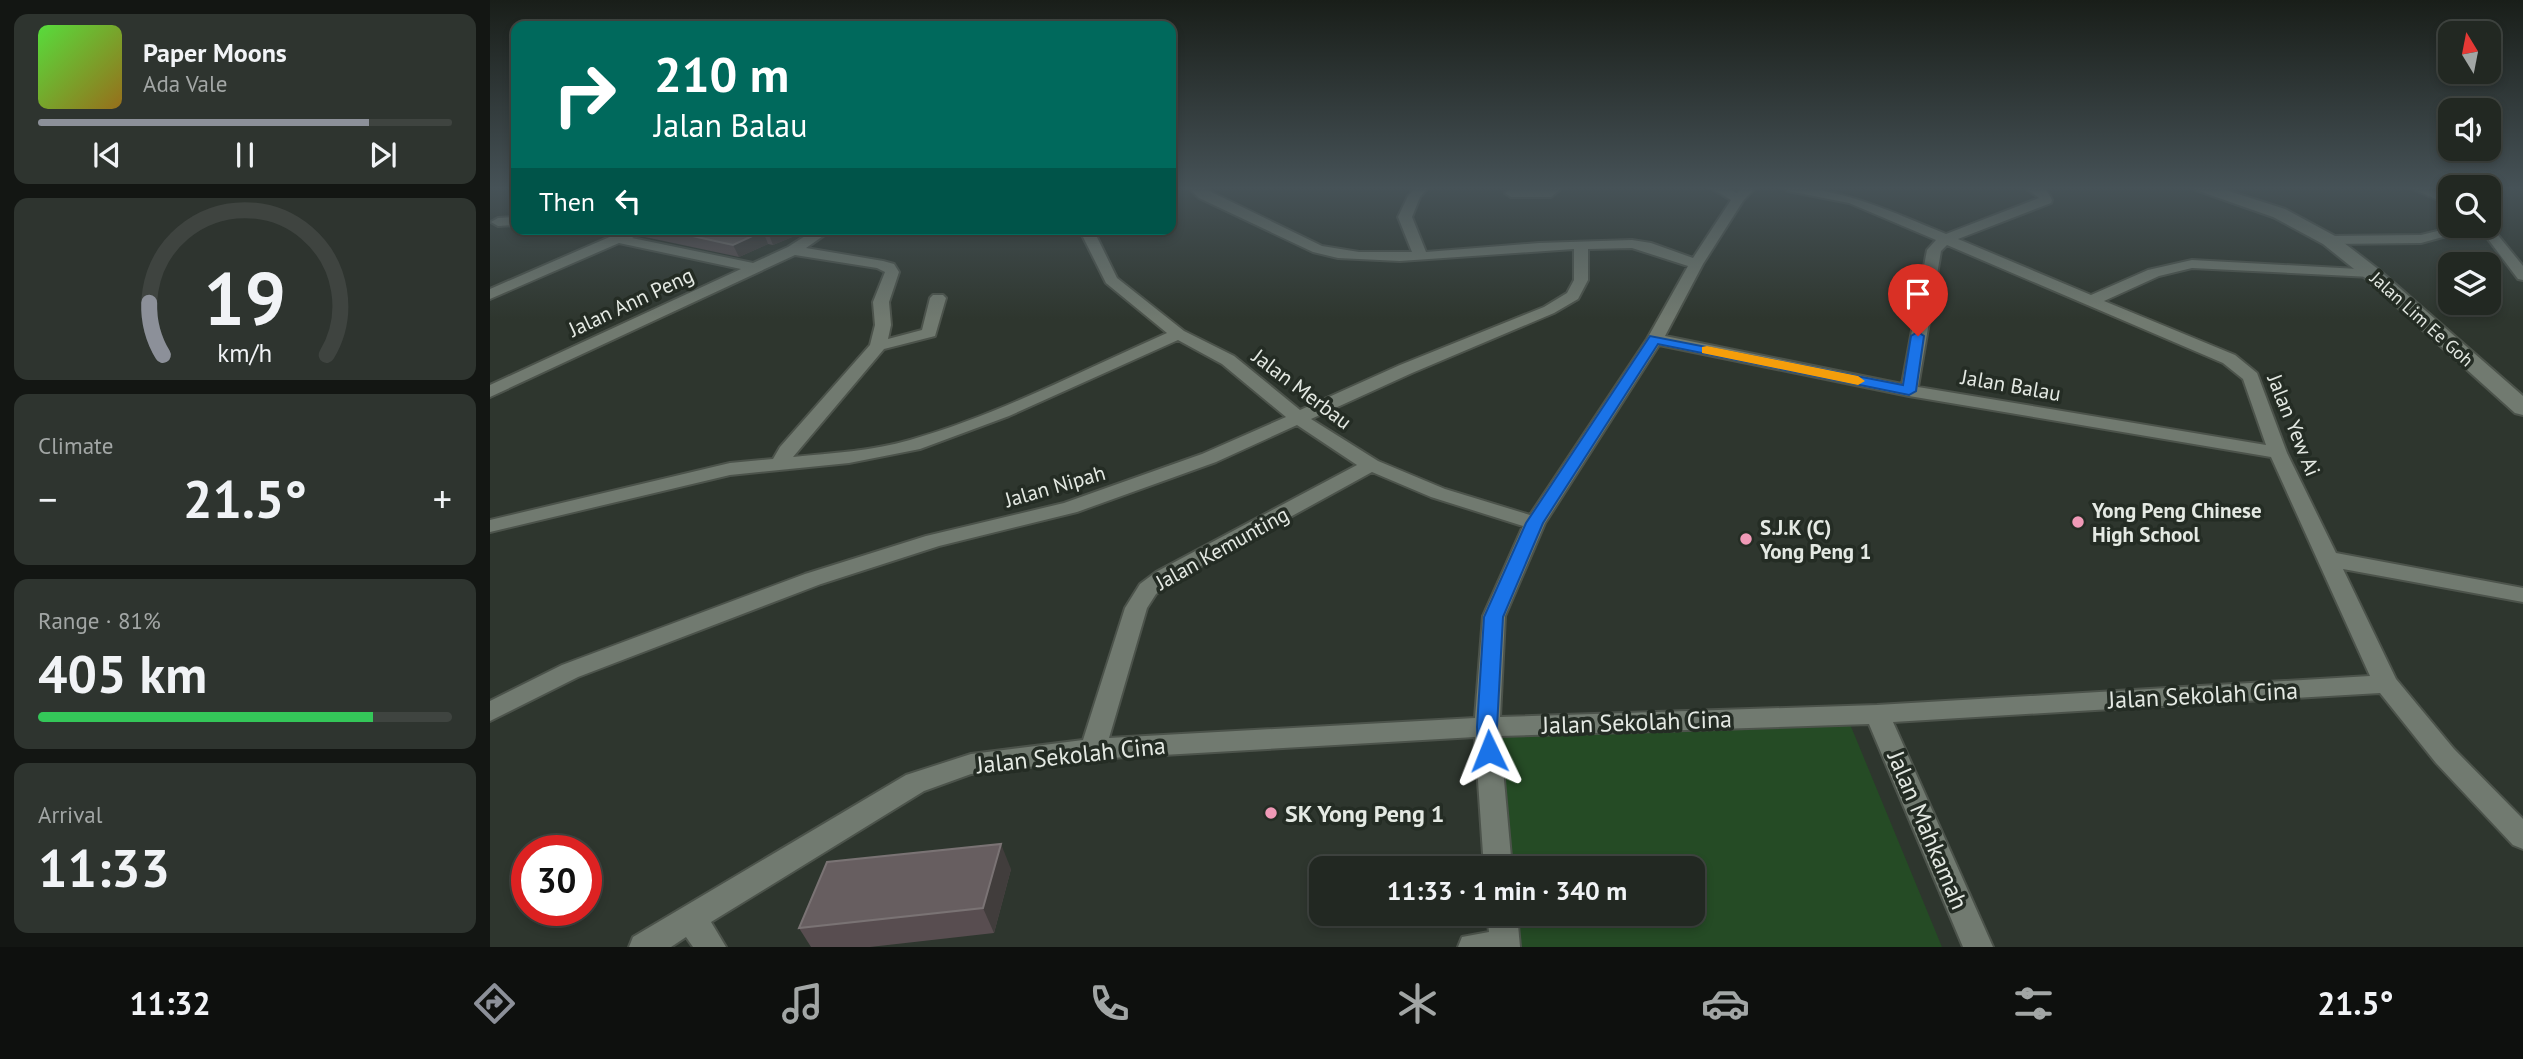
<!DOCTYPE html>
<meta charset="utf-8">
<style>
:root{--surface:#222822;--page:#2e342f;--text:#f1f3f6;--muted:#a2a6a5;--line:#3f4440;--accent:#8c9099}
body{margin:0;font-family:"PT Sans",sans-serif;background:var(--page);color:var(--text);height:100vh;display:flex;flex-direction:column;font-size:26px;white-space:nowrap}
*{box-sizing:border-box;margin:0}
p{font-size:23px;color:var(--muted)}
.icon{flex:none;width:38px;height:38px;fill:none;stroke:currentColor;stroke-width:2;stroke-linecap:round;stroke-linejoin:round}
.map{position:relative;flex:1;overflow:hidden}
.details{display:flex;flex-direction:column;gap:14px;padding:14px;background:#131613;width:490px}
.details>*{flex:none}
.top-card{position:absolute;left:21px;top:21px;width:665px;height:214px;border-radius:14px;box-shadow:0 4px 10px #0003,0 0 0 2px var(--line);background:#00695c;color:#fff;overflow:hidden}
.needle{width:46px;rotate:350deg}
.tools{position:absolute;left:1948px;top:21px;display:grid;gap:14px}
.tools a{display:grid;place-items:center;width:63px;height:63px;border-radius:14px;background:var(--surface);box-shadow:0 4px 10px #0003,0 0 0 2px var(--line);font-size:35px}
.speed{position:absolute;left:21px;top:835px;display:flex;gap:14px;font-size:35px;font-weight:700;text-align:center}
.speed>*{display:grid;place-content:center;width:91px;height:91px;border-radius:50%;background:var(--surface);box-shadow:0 4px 10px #0003,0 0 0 2px var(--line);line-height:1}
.speed .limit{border:10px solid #d22;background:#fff;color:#111}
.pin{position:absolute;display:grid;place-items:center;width:60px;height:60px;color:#fff;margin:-72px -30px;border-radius:50% 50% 50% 0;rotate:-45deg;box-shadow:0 0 7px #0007}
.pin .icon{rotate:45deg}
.me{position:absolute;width:77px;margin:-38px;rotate:358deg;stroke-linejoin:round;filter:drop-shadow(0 0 5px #0008)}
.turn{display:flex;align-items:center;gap:24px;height:147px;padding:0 28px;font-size:32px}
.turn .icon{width:91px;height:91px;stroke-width:2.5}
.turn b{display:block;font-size:49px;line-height:60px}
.then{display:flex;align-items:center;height:66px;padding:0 28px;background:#0003;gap:14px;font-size:26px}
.big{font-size:52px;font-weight:800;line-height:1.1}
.details .card{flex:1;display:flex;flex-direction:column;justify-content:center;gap:10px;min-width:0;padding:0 24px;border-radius:14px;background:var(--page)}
.details .dial{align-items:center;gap:0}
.dial svg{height:182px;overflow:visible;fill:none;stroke:var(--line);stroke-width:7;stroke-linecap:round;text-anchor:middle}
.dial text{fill:var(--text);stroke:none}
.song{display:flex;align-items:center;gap:21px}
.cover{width:84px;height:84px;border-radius:10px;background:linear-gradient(135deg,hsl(110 70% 55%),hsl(40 70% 35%))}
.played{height:7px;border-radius:4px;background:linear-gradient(90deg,var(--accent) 80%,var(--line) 80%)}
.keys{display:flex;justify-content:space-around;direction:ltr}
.heat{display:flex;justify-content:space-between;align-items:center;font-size:38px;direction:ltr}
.charge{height:10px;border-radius:5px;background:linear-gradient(90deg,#34c759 81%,var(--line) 0)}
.trip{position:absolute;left:819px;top:856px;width:396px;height:70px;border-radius:14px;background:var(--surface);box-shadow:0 4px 10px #0003,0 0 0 2px var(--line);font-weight:800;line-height:70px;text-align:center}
.dock{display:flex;height:112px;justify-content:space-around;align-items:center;background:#0e100e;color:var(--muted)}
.dock .icon{width:49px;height:49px}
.dock .active{color:var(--accent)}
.dock b{font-size:32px;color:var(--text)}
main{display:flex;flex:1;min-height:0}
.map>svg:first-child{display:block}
.green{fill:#254b25}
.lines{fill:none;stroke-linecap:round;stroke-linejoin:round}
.minor-casing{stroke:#4c534b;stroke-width:4}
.tertiary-casing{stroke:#4c534b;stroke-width:4}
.minor{fill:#717a70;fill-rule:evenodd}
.tertiary{fill:#717a70;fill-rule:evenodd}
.wall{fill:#584d50}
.shaded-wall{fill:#413d3c}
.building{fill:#675e60;stroke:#7a7374;stroke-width:2}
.route{fill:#1a73e8;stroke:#114b97;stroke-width:2}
.slow{fill:#f59e0b}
.poi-dot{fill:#f09ab7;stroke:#242c24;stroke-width:2.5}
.labels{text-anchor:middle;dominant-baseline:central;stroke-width:7;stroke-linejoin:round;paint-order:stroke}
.far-street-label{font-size:18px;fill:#e4e9e3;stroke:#242c24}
.street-label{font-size:21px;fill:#e4e9e3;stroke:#242c24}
.poi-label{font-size:21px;font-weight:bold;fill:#e4e9e3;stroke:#242c24;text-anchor:start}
.near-street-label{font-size:24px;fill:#e4e9e3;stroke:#242c24}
.near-poi-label{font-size:24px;font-weight:bold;fill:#e4e9e3;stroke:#242c24;text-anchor:start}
</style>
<main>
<section class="details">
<div class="card">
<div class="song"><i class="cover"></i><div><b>Paper Moons</b><p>Ada Vale</p></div></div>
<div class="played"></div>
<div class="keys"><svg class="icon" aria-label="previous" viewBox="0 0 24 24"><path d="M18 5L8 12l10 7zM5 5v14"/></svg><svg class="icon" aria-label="pause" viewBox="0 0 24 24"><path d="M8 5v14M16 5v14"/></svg><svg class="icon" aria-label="next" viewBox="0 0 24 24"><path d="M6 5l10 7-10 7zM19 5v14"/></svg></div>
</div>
<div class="card dial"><svg viewBox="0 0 100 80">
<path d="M14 69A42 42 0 1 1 86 69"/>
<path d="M14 69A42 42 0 0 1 8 46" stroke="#8c9099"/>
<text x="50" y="56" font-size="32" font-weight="700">19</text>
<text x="50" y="72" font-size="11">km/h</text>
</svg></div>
<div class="card"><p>Climate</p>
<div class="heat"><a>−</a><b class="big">21.5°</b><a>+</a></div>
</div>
<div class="card"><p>Range · 81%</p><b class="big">405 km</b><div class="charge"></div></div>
<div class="card"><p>Arrival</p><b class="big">11:33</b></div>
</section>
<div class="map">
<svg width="2033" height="947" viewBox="0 0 2033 947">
<rect width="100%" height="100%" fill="#2e362e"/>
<polygon class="green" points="1355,712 1452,947 1011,947 1009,914 1202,914 1202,868 1006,868 996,732"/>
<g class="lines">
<g class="minor-casing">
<g id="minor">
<path d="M698,187H711L832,246L869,252H922L908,217L918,196L926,187H939L930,197L922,217L936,252L1049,243L1142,240L1161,243L1203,258L1241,200L1219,187H1234L1247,193L1253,187H1266L1253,201L1213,264L1175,336L1412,384L1437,250L1446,240L1359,203L1298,191L1292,187C1351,187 1402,212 1456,234L1549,198L1534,187C1548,186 1556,186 1562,200L1561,203L1468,239L1601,295L1658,270L1702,260L1886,270L1888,273L1881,277L1702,268L1669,276L1614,301L1745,355L1767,373L1797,453L1846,553L2033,588V602L1853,569L1906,679L1964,749L2033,819V849L2023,845L1946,763L1890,693L1403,722L1503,947H1473L1379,724L1010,736L1022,868H994L985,737L603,759L481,774L434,791L221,922L236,947H203L196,937L181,947H139L143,937L416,775L481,754L593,740L635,608L650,584L666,572L867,465L807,425L726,462L587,512L449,546L331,584L88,677L0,721V701L72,665L315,574L436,536L574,503L712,454L796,417L732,364L688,340L519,416L430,449L359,463L240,475L0,532V520L240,463L283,459L290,447L380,345L385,325L383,302L395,272L387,268L305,255L0,397V385L251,269L129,243L0,299V289L138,229H157L142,238L263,263L298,247L326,229H343L316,248L393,261L404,264L409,272L399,302L401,325L398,339L432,330L440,298L443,295H453L456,298L445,336L394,349L303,457C342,453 382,451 420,440C508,415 593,370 677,333L616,283L589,229H603L627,278L694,331L744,356L810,410L910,365L1054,307L1077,293L1084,280V249L910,261L848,258L823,252L709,198ZM1457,245L1733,363L1753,379L1776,445L1428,387L1451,251ZM1142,248L1198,266L1157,339L1040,515L955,489L888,461L821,419L922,373L1064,313L1088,299L1098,280V249ZM1169,345L1419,396L1781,457L1880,676L1387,705L1010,717L1015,616L1055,523ZM882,472L941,497L1033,526L993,616L985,718L619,738L657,608L666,594L682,582Z"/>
<polygon points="1060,187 1073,187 1061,197 1021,197 1015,193 1021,189 1058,189"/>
<polygon points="1918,187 1934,187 1960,197 1960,205"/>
<polygon points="26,217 26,225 8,226 1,222 8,218"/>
<polygon points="1998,223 2033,266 2033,280 2028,279 1989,227 1931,243 1839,244 1832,240 1839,236 1931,235 1968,226 1998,226"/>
<polygon points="997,914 1027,914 1030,947 968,947 972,937 999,932"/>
</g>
</g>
<g class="tertiary-casing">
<polygon id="tertiary" points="1704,187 1726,187 1795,209 1845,236 1888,269 2033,396 2033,415 2025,413 1874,277 1833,244 1783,217 1706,190"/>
</g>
<use href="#minor" class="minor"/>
<use href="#tertiary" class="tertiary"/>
</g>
<g class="wall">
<polygon points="151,229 310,229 302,237 283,245 278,244 249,257 155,237"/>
<polygon points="521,869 504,933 380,947 321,947 309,928"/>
</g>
<g class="shaded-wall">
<polygon points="285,229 310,229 302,237 283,245 278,232"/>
<polygon points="273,231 278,244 249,257 243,245"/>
<polygon points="511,844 521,869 504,933 493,908"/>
</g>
<g class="building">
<polygon points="171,229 285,229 278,232 273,231 243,245"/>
<polygon points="511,844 493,908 309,928 337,862"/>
</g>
<linearGradient id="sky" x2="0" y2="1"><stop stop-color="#191e19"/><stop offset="0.59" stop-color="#465257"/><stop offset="1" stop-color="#465257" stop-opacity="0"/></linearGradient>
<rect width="2033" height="319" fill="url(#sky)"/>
<polygon class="route" points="1428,332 1434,336 1426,391 1419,395 1168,344 1053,523 1013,617 1007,727 1010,751 1006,756 999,759 991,756 988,751 987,727 994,617 1036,523 1160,336 1413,385 1421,336"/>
<polygon class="slow" points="1217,346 1368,376 1375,381 1368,385 1212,353 1212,347"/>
<g class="poi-dot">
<circle cx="1588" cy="522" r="7"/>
<circle cx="1256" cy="539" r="7"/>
<circle cx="781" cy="813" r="7"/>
</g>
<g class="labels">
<g class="far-street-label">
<text transform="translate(1932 319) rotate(42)">Jalan Lim Ee Goh</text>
</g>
<g class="street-label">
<text transform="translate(141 302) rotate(-25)">Jalan Ann Peng</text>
<text transform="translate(1521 385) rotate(10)">Jalan Balau</text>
<text transform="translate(812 389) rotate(37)">Jalan Merbau</text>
<text transform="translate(1804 425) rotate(68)">Jalan Yew Ai</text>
<text transform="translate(565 486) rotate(-16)">Jalan Nipah</text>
<text transform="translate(732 548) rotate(-29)">Jalan Kemunting</text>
</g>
<g class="poi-label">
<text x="1602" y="510">Yong Peng Chinese<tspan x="1602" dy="24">High School</tspan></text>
<text x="1270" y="527">S.J.K (C)<tspan x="1270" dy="24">Yong Peng 1</tspan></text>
</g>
<g class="near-street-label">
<text transform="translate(1713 695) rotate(-3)">Jalan Sekolah Cina</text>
<text transform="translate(1147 722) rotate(-2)">Jalan Sekolah Cina</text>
<text transform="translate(581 755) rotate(-6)">Jalan Sekolah Cina</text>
<text transform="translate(1438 830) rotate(67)">Jalan Mahkamah</text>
</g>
<g class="near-poi-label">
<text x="795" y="813">SK Yong Peng 1</text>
</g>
</g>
</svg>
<div class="tools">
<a><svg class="needle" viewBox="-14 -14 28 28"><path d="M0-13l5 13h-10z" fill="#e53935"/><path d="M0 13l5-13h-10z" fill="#a2a6a5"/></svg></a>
<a><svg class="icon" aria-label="sound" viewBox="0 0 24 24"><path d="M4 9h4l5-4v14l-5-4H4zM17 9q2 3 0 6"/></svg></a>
<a><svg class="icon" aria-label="search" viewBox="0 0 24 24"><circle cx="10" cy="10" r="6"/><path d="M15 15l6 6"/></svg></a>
<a><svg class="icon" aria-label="layers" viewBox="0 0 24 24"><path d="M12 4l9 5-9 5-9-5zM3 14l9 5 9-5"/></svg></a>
</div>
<div class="speed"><div class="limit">30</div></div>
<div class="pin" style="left:1428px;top:336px;background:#d93025"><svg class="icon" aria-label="arrive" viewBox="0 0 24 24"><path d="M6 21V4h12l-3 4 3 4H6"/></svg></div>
<svg class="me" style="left:999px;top:751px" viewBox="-20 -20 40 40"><path d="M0-17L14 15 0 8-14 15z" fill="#1a73e8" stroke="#fff" stroke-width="4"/></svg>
<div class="trip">11:33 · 1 min · 340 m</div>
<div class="top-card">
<div class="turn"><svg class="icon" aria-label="right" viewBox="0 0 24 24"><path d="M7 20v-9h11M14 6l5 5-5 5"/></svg><div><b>210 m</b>Jalan Balau</div></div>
<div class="then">Then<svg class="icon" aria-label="left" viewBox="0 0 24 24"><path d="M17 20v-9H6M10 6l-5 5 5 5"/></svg></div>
</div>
</div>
</main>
<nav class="dock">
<b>11:32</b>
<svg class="icon active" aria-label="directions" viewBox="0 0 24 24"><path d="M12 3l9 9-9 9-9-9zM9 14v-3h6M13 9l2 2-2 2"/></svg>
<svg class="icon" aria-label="music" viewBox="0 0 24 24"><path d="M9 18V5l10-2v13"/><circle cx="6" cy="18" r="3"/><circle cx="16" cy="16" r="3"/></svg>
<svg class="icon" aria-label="phone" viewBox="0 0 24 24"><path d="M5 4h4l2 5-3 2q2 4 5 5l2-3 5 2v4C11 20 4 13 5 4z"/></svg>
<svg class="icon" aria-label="climate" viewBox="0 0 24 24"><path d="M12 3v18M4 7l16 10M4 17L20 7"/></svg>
<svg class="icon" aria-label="car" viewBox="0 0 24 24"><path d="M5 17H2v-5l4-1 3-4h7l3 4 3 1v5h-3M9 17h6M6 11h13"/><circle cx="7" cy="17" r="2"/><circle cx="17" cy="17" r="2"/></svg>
<svg class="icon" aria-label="filters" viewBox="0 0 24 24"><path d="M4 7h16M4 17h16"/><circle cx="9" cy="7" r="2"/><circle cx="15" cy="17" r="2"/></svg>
<b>21.5°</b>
</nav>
